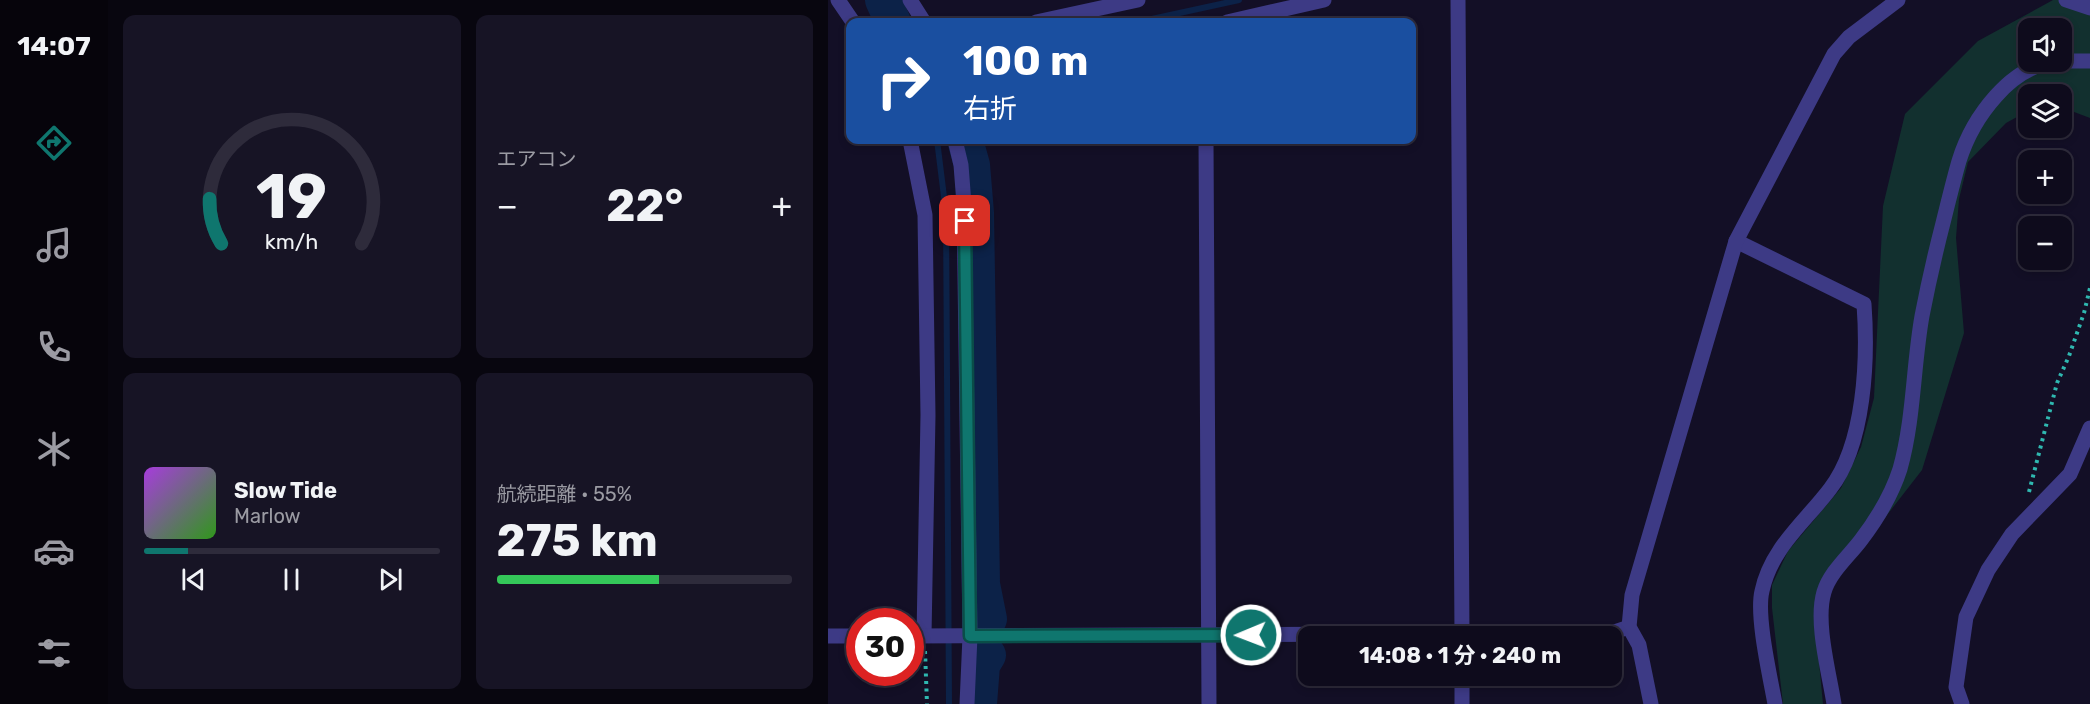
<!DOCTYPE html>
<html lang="ja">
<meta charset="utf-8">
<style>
:root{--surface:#0e0b1c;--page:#171425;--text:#f1f3f6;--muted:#9b9ba3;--line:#2e2b3b;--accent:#0f766e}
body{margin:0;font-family:Rubik,"Noto Sans JP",sans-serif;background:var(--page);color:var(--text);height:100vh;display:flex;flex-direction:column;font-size:22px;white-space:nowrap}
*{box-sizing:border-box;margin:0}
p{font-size:20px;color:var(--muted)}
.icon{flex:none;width:33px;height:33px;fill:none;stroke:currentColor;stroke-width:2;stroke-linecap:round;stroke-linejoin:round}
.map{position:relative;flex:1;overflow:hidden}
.panel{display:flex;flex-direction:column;gap:15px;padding:15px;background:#08060f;width:720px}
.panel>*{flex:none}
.banner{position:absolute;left:18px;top:18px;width:570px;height:126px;border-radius:12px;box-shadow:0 3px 9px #0003,0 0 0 2px var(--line);background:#1a4fa0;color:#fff;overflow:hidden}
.tools{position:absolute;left:1190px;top:18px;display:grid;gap:12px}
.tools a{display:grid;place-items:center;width:54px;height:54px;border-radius:12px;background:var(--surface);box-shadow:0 3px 9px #0003,0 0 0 2px var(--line);font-size:30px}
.speed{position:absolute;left:18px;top:608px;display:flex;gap:12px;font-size:30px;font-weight:700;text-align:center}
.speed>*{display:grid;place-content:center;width:78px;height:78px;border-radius:50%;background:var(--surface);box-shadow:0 3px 9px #0003,0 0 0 2px var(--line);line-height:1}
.speed .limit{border:9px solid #d22;background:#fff;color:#111}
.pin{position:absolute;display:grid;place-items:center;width:51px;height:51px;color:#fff;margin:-26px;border-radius:12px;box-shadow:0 3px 9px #0006}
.me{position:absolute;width:66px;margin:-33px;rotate:269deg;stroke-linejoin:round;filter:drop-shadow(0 0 4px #0008)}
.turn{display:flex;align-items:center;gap:21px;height:126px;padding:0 18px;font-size:27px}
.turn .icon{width:78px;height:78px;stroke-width:2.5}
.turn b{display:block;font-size:42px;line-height:51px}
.big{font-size:45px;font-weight:700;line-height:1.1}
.panel .tile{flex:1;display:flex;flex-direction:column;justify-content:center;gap:9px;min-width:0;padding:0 21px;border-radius:12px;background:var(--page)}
.panel .dial{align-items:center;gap:0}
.dial svg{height:156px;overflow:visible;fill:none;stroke:var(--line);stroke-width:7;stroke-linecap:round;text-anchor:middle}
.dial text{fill:var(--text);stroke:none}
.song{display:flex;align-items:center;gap:18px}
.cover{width:72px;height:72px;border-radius:9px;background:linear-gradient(135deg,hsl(280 70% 55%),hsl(110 70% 35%))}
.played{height:6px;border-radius:3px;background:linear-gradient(90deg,var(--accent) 15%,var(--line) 15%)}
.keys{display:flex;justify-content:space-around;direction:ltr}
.heat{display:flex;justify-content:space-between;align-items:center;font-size:33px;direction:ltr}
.charge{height:9px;border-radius:4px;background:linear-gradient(90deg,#34c759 55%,var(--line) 0)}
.panel .tiles{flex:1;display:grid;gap:15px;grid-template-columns:repeat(2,1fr)}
.trip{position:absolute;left:470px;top:626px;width:324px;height:60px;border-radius:12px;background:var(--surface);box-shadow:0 3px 9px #0003,0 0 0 2px var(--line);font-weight:700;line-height:60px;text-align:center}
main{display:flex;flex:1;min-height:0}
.tab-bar{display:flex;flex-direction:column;width:108px;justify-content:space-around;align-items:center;background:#06040b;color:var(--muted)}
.tab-bar .icon{width:42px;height:42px}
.tab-bar .on{color:var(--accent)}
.tab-bar b{font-size:27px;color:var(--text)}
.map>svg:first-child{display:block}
.green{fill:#12302f;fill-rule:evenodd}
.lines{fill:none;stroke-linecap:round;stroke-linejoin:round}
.stream{stroke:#0c2248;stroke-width:6}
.river{stroke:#0c2248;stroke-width:36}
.path{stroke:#2fb8b0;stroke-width:4;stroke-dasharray:3 4.5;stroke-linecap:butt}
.street{stroke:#3d3a85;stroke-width:15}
.route-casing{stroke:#0a4d48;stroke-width:15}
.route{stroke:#0f766e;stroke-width:10}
</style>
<main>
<nav class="tab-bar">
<b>14:07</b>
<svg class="icon on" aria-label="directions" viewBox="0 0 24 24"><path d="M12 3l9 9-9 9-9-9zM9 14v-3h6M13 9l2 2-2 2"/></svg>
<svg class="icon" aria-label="music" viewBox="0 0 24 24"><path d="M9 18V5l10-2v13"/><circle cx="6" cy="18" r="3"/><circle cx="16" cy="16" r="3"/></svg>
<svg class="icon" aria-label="phone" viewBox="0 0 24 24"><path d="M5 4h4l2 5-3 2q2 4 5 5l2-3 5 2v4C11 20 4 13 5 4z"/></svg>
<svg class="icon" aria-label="climate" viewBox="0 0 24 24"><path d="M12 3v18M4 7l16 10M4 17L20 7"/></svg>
<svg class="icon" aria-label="car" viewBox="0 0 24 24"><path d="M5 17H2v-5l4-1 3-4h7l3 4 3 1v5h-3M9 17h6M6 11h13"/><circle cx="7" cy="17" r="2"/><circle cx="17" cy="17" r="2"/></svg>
<svg class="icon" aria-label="filters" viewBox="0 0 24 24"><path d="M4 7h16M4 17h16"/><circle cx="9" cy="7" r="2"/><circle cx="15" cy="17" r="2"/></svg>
</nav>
<section class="panel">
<div class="tiles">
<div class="tile dial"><svg viewBox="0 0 100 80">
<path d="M14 69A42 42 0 1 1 86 69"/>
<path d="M14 69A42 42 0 0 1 8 46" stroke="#0f766e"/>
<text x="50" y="56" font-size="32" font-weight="700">19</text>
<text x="50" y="72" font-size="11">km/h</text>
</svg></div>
<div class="tile"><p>エアコン</p>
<div class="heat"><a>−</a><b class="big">22°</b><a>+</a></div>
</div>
<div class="tile">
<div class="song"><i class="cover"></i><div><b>Slow Tide</b><p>Marlow</p></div></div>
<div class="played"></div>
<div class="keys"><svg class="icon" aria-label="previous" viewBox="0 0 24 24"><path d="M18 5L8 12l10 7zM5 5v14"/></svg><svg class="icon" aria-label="pause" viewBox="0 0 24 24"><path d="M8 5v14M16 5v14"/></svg><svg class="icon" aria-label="next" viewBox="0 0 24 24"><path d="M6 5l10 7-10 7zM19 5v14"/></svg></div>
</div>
<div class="tile"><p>航続距離 · 55%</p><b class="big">275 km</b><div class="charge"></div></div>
</div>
</section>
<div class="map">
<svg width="1262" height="704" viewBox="0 0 1262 704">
<rect width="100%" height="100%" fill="#130f26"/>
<path class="green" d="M1225,0H1262V118L1233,107V94H1200V111L1178,123L1140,162L1131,199L1128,238L1136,333L1094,470L986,609L995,704H955L944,608V585L960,551L1013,488L1033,447L1046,398L1055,206L1077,114L1150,41ZM1200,28H1233V62H1200Z"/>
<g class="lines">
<g class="stream">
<polyline points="310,22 411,0"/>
<polyline points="109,140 118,213 121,704"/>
</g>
<g class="river">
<polyline points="55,0 65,22"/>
<polyline points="137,140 144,165 148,213 154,584 161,619"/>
<polyline points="151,704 154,665 160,655"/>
</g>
<g class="path">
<polyline points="1201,492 1229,383 1241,356 1256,313 1262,288"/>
<polyline points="97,651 99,704"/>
</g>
<g class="street">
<polyline points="10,0 25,22"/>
<polyline points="82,0 96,22"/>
<polyline points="630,0 634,636"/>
<polyline points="1238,0 1262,8"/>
<polyline points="208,22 310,0"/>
<polyline points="399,22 496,0"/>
<polyline points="1233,61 1262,61"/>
<polyline points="82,140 97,215 100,415 96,636"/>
<polyline points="127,140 133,165 136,204 142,636 139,704"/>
<polyline points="378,140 381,704"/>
<path d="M908,241L1036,304C1040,359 1037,444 1002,489C977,522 943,548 934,591C928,616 942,676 947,704"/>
<polyline points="0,636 32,636"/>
<polyline points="82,636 783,633 801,627"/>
<polyline points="634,675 634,704"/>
<polyline points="823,704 811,645 801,627 804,595 908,241 1006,54 1021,37 1070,0"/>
<path d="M1006,704C1001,672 987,622 996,592C1002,572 1021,556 1033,540C1049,519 1064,494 1072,469C1086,419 1085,367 1094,316C1100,285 1107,254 1115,223C1120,203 1125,182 1131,161C1144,119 1183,63 1231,62"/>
<polyline points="1134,704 1128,687 1138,617 1160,570 1184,534 1242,474 1262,428"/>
</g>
</g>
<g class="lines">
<g class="route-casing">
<polyline id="route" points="137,221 142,636 423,635"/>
</g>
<use href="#route" class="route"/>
</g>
</svg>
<div class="tools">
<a><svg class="icon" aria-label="sound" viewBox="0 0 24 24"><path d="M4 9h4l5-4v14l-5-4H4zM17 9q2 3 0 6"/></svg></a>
<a><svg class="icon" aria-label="layers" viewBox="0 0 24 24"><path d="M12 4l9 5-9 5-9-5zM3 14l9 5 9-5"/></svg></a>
<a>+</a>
<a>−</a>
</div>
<div class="speed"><div class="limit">30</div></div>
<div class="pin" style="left:137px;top:221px;background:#d93025"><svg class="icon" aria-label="arrive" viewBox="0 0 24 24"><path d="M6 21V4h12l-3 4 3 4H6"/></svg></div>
<svg class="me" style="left:423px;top:635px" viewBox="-20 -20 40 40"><circle r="17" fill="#0f766e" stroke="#fff" stroke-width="3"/><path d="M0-11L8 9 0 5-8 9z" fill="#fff"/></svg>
<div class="trip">14:08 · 1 分 · 240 m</div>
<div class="banner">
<div class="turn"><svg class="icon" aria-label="right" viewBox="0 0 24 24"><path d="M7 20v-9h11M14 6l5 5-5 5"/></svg><div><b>100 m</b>右折</div></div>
</div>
</div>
</main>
